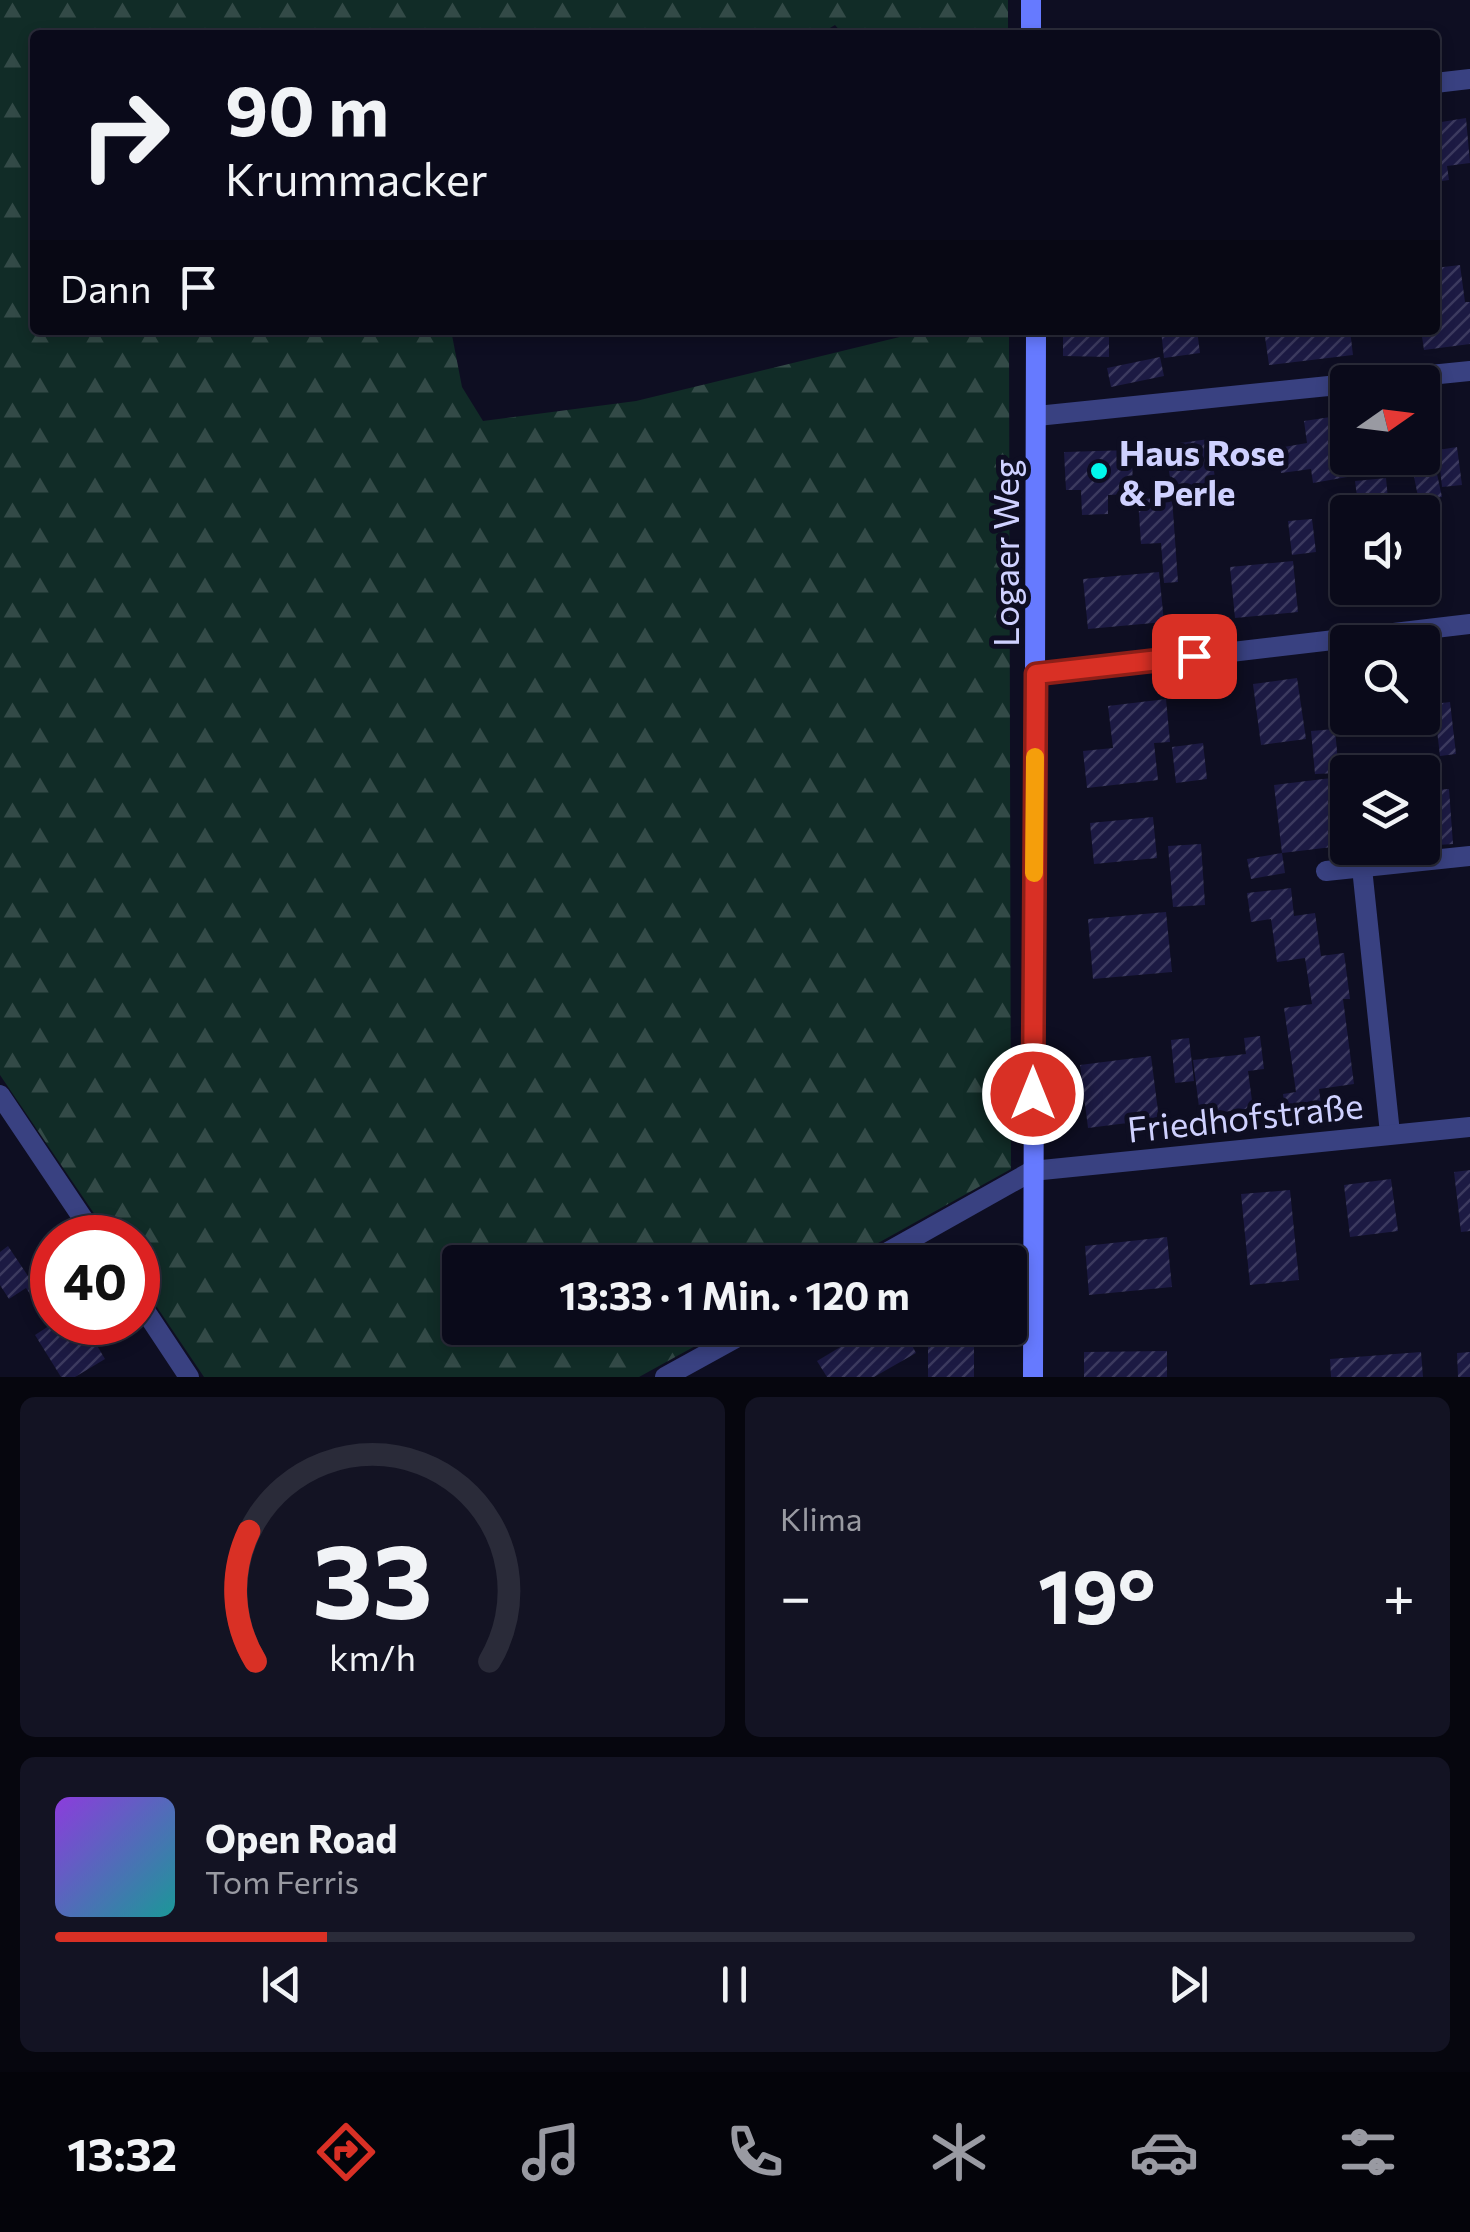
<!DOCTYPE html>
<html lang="de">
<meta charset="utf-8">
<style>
:root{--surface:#0a0a1a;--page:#131323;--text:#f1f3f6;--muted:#999aa2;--line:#2a2b39;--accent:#d93025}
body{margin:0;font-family:Commissioner,sans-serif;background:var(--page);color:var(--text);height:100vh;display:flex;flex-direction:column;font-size:38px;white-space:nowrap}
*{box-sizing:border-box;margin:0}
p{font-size:32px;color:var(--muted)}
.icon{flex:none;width:55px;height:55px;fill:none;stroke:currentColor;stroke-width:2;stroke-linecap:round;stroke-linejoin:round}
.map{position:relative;height:1377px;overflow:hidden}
.drawer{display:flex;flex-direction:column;gap:20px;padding:20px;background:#06060e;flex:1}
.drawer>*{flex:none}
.guide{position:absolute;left:30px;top:30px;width:1410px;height:305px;border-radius:10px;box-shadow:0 5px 15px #0003,0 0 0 2px var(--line);background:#0a0a1a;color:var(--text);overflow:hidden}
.needle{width:65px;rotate:76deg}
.controls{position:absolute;left:1330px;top:365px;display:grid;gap:20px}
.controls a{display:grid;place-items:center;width:110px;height:110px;border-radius:10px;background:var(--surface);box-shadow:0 5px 15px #0003,0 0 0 2px var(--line);font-size:50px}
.speed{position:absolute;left:30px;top:1215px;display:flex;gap:20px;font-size:50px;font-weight:700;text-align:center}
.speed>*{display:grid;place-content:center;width:130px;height:130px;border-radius:50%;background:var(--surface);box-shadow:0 5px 15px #0003,0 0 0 2px var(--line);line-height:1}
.speed .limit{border:15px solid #d22;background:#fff;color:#111}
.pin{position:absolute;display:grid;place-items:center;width:85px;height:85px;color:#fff;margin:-42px;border-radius:20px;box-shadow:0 5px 15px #0006}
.me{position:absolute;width:110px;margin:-55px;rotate:0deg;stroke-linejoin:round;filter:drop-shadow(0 0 8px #0008)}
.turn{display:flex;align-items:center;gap:35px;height:210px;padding:0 30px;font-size:45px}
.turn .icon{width:130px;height:130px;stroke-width:2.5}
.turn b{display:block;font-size:70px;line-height:85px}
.then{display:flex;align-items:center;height:95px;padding:0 30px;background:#0003;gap:20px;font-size:38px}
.big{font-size:75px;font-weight:700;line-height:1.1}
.drawer .tile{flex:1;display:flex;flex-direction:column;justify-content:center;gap:15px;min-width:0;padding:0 35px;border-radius:15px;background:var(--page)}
.drawer .dial{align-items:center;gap:0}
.dial svg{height:260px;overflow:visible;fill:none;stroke:var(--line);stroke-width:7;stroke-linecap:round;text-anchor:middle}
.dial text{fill:var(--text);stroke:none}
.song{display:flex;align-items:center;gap:30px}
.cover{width:120px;height:120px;border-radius:15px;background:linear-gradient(135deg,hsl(270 70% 55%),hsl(180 70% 35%))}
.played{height:10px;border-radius:5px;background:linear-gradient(90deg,var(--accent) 20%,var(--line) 20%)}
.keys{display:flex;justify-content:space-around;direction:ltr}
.heat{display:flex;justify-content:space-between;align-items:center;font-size:55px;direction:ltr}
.drawer .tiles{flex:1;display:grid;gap:20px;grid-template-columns:1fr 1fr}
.tile:last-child{grid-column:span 2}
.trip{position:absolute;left:442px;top:1245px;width:585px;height:100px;border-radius:10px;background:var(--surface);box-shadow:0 5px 15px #0003,0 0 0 2px var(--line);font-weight:700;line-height:100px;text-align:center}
.menu{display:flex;height:160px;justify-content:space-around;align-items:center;background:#04040a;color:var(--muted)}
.menu .icon{width:70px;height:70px}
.menu .active{color:var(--accent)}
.menu b{font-size:45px;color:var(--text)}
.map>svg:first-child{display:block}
.forest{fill:url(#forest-firs)}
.building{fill:url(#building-hatch)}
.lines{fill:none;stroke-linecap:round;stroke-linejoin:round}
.street{stroke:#394181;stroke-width:20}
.secondary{stroke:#667aff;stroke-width:20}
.route-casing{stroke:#8d1f18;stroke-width:25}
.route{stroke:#d93025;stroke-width:18}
.slow{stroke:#f59e0b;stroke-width:18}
.poi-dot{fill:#01f9ec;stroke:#0e0e22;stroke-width:4}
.labels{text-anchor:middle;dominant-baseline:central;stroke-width:10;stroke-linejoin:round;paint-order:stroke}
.poi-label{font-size:35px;font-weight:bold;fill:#cfd1ff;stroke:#0e0e22;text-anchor:start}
.street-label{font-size:35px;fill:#cfd1ff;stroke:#0e0e22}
</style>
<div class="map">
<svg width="1470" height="1377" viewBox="0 0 1470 1377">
<defs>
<pattern id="forest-firs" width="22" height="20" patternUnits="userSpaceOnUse" patternTransform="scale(2.5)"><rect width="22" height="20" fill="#112c27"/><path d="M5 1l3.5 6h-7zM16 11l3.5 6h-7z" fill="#334a47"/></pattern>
<pattern id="building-hatch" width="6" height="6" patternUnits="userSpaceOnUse" patternTransform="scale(2.5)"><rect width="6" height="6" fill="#1c1a43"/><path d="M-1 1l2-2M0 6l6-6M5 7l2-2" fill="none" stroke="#3c3a5f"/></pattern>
</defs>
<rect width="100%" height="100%" fill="#0e0e22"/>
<polygon class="forest" points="0,0 1008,0 1008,35 844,35 835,25 818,35 35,35 35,330 451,330 462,387 483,421 636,401 916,333 917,330 1009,330 1011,1169 844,1262 460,1262 460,1328 728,1328 639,1377 204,1377 138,1279 138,1238 110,1237 0,1075"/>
<g class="building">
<polygon points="1466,118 1470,163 1447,166 1449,180 1435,182 1435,123"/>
<polygon points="1460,265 1465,302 1470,302 1470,344 1424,350 1421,330 1435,330 1435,268"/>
<polygon points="1063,330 1109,330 1109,357 1063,356"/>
<polygon points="1161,330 1197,330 1200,353 1164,358"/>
<polygon points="1264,330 1350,330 1353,355 1269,365"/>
<polygon points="1160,357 1164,376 1111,387 1107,368"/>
<polygon points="1429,408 1438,450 1432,451 1442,497 1419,501 1410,458 1422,458 1422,409"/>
<polygon points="1344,415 1348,458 1351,458 1353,476 1313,483 1311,469 1281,473 1278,448 1307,443 1304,421"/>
<polygon points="1209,439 1218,497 1174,504 1165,445"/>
<polygon points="1457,447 1462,485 1442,487 1438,450"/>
<polygon points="1132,450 1133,494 1108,495 1108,514 1082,515 1081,490 1066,490 1064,452"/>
<polygon points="1386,478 1389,509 1359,512 1355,481"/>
<polygon points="1172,497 1178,582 1164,583 1161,543 1141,544 1138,499"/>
<polygon points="1422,513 1433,585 1422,586"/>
<polygon points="1312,519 1316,552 1292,555 1288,521"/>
<polygon points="1348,528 1348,588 1389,590 1338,596 1331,530"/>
<polygon points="1293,561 1298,612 1235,618 1230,567"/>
<polygon points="1159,572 1164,622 1088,629 1083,579"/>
<polygon points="1431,671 1434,704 1450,702 1456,754 1440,756 1436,722 1385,727 1384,718 1422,718 1422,672"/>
<polygon points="1297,678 1306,739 1261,745 1253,684"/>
<polygon points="1166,699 1170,742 1154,743 1158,780 1087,788 1083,751 1113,748 1108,706"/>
<polygon points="1335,729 1339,773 1315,774 1311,731"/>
<polygon points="1203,743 1207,779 1176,783 1172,747"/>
<polygon points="1348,776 1348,802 1335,803 1341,846 1282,853 1274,785"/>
<polygon points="1449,789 1453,844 1422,846 1422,791"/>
<polygon points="1153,817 1157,858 1094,864 1090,823"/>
<polygon points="1201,844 1205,905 1173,907 1168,846"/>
<polygon points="1282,853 1285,873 1251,879 1247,859"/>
<polygon points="1291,888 1294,916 1315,913 1321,956 1344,953 1350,999 1343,999 1354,1084 1319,1089 1321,1104 1285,1109 1283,1094 1296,1092 1284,1008 1312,1004 1305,958 1277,962 1271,919 1251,922 1247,893"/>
<polygon points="1166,912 1172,972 1093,979 1088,919"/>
<polygon points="1260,1036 1264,1069 1248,1071 1253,1108 1200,1115 1193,1060 1246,1054 1244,1038"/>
<polygon points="1189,1038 1194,1081 1175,1083 1171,1040"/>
<polygon points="1151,1056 1159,1119 1088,1128 1080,1065"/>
<polygon points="1470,1170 1470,1231 1461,1232 1454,1172"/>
<polygon points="1391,1179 1398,1231 1350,1237 1344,1185"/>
<polygon points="1290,1190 1299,1280 1250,1285 1241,1194"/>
<polygon points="1167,1237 1172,1287 1089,1295 1085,1246"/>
<polygon points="8,1246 28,1276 47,1262 52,1270 52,1291 36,1303 26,1288 9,1299 0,1285 0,1252"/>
<polygon points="55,1322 83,1322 105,1359 75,1377 61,1377 35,1335"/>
<polygon points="872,1328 903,1328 916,1353 874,1377 827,1377 817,1361"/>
<rect x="928" y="1328" width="46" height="49"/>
<polygon points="1167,1351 1167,1377 1084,1377 1084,1352"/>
<polygon points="1421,1352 1423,1377 1331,1377 1330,1359"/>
<polygon points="1470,1352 1470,1377 1458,1377 1457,1353"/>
</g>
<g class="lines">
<g class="street">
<polyline points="1435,83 1470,79"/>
<polyline points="1361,382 1470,371"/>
<polyline points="1037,416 1348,384"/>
<polyline points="1036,675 1470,624"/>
<polyline points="1362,868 1390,1133"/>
<polyline points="1326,871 1470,856"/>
<polyline points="0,1095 96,1238"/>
<polyline points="870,1262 1032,1171 1470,1127"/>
<polyline points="138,1300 189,1377"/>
<polyline points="665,1377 754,1328"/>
</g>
<g class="secondary">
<polyline points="1031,0 1031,35"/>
<polyline points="1033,1377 1036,330"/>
</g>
</g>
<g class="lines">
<g class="route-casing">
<polyline id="route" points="1033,1094 1036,674 1194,656"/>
</g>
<use href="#route" class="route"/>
<polyline class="slow" points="1034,873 1035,757"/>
</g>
<circle class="poi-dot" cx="1099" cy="471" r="10"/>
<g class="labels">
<g class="poi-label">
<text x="1119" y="451">Haus Rose<tspan x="1119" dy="40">&amp; Perle</tspan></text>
</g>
<g class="street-label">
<text transform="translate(1004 553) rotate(-90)">Logaer Weg</text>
<text transform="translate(1245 1116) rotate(-6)">Friedhofstraße</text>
</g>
</g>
</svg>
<div class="controls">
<a><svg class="needle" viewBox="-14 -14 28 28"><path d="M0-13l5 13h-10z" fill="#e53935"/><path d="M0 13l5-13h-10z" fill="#999aa2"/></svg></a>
<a><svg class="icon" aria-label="sound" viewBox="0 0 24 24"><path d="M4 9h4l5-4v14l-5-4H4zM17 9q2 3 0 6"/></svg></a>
<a><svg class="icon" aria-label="search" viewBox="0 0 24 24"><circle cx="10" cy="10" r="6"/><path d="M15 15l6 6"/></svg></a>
<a><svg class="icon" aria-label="layers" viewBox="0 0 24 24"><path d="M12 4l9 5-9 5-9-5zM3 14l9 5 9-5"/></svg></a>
</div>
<div class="speed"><div class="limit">40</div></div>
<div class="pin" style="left:1194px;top:656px;background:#d93025"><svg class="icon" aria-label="arrive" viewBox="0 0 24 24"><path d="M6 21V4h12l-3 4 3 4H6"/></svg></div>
<svg class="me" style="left:1033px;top:1094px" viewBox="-20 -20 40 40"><circle r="17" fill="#d93025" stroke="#fff" stroke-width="3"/><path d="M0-11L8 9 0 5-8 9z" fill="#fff"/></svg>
<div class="trip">13:33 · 1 Min. · 120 m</div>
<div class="guide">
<div class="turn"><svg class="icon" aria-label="right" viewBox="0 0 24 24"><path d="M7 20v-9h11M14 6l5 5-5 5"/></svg><div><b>90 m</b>Krummacker</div></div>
<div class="then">Dann<svg class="icon" aria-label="arrive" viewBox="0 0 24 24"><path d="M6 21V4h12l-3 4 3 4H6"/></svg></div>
</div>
</div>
<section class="drawer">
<div class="tiles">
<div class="tile dial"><svg viewBox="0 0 100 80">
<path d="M14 69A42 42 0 1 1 86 69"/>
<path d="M14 69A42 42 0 0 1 12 29" stroke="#d93025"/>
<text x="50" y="56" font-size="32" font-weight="700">33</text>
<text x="50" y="72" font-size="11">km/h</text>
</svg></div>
<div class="tile"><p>Klima</p>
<div class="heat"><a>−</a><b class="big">19°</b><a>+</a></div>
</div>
<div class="tile">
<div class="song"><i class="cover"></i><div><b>Open Road</b><p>Tom Ferris</p></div></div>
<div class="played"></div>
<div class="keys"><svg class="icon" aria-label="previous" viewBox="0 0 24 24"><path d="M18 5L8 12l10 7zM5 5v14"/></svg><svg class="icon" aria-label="pause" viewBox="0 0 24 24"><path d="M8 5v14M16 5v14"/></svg><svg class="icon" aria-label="next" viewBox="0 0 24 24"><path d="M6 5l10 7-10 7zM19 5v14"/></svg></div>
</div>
</div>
</section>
<nav class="menu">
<b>13:32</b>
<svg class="icon active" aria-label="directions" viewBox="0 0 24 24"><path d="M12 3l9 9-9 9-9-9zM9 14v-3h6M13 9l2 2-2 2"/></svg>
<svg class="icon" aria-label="music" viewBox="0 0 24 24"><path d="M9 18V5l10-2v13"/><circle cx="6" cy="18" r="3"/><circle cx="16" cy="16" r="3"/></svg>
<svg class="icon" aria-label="phone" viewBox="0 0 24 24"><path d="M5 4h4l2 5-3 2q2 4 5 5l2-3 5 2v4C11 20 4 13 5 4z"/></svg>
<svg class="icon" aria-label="climate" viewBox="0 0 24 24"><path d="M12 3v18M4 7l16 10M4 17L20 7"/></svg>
<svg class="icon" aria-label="car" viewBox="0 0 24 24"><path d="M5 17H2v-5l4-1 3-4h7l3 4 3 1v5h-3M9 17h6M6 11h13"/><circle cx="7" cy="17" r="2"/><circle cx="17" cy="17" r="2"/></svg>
<svg class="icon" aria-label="filters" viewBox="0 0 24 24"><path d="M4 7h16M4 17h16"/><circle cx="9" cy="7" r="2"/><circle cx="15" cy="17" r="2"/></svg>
</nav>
